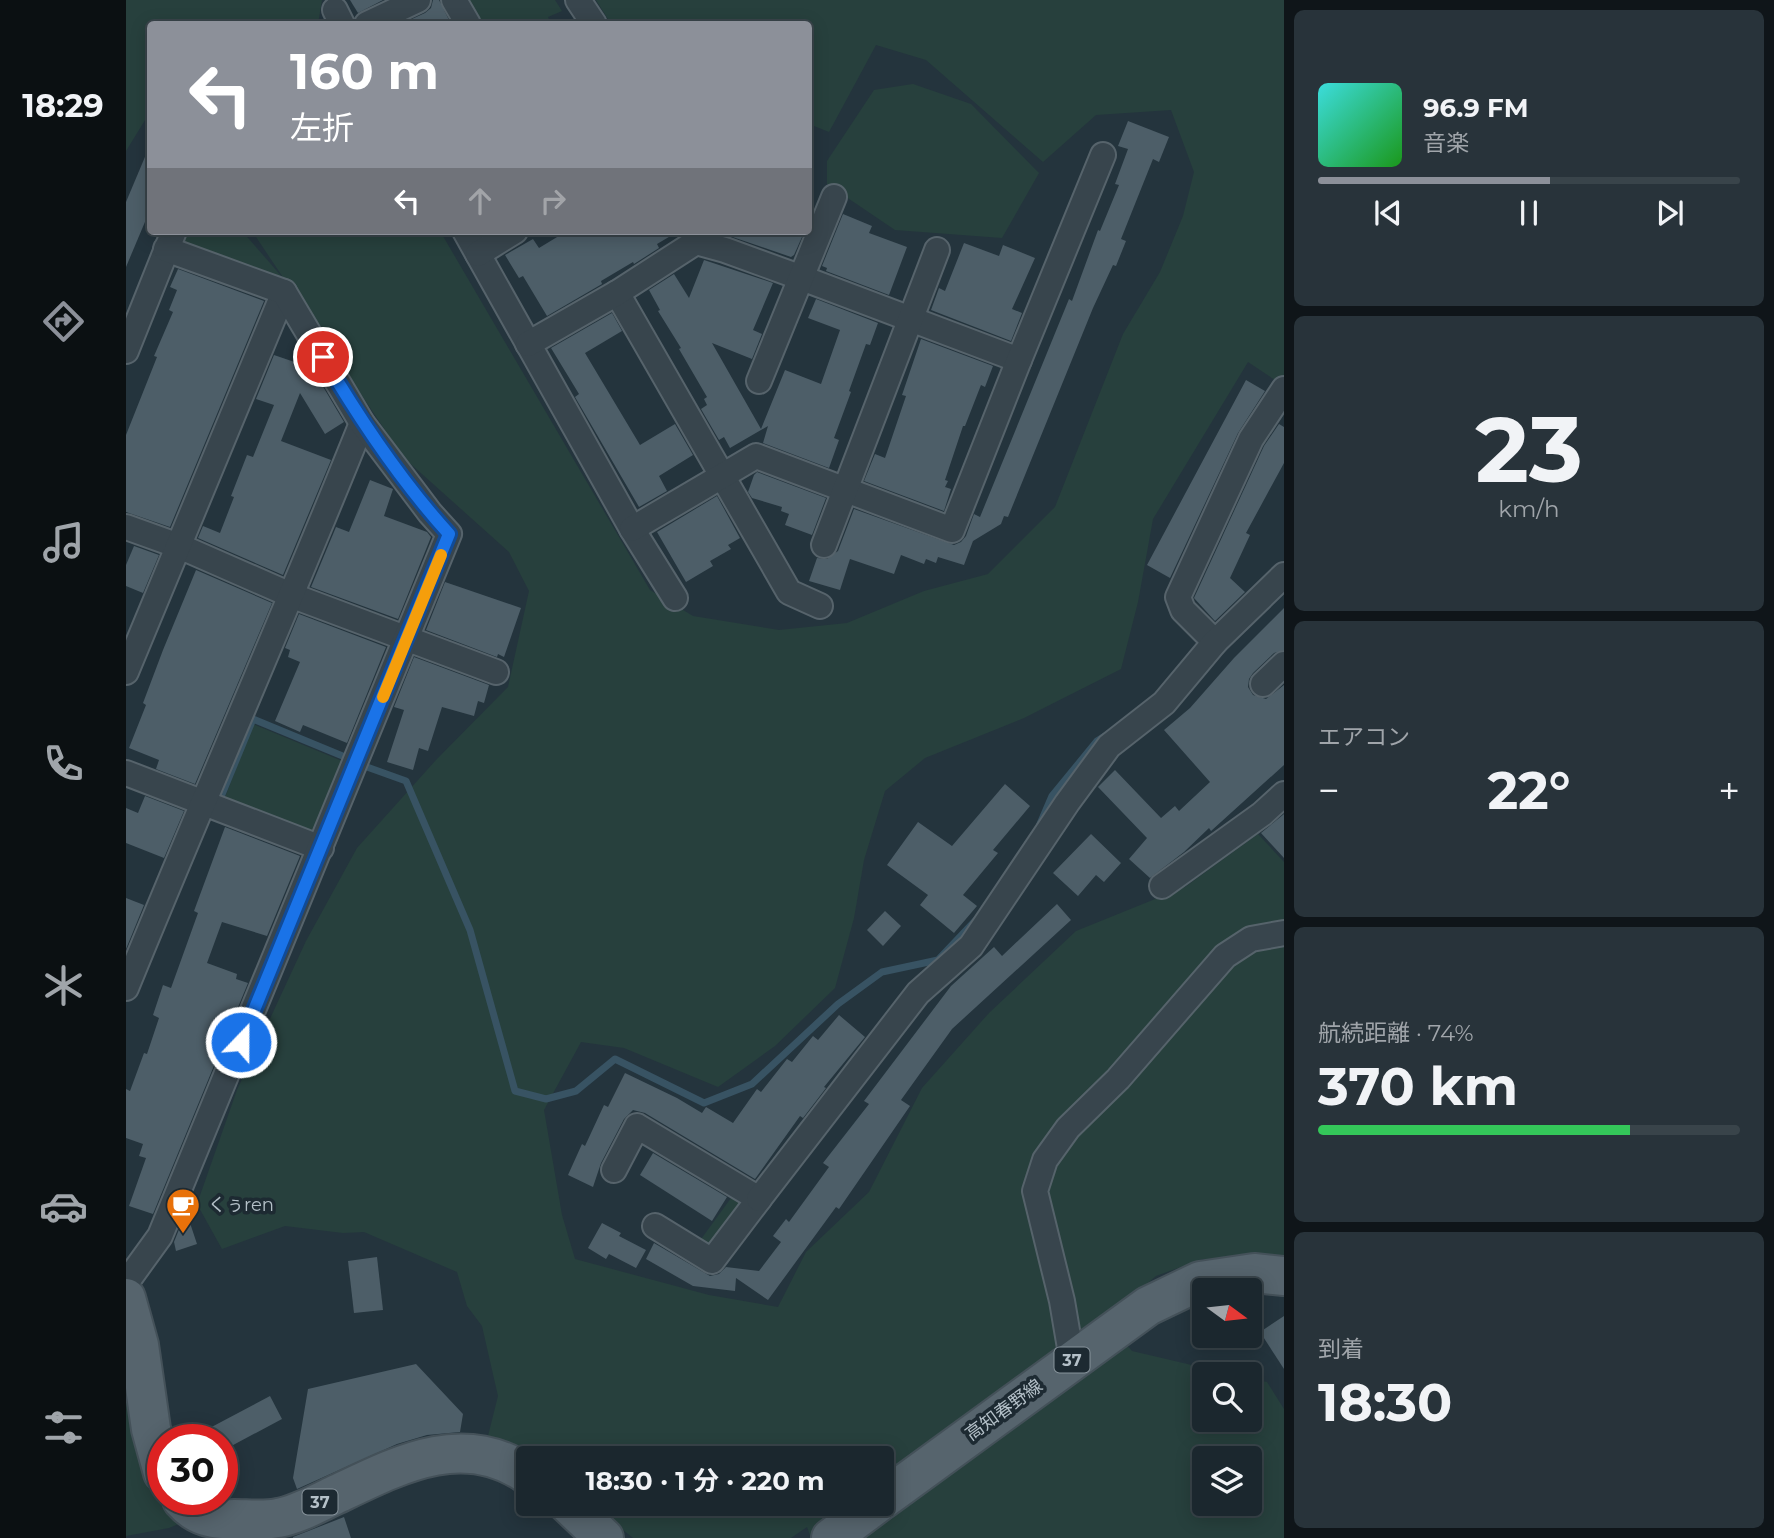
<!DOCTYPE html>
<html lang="ja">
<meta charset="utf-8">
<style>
:root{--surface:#1b272e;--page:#28333a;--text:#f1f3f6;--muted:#a0a5aa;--line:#39444a;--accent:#8c9099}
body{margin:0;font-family:Montserrat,"Noto Sans JP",sans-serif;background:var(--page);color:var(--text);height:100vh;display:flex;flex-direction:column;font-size:26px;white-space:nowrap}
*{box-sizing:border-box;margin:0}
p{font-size:23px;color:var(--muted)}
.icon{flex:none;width:38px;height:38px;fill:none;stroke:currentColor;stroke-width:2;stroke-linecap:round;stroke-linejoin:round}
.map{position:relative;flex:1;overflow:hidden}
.details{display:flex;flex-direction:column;gap:10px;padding:10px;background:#0f1519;width:490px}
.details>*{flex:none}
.top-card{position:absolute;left:21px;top:21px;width:665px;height:214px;border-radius:7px;box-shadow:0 4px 18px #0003,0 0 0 2px var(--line);background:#8c9099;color:#fff;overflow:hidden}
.needle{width:46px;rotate:105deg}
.controls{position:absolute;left:1066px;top:1278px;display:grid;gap:14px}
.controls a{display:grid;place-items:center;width:70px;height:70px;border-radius:7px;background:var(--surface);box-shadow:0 4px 18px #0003,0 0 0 2px var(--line);font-size:35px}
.speed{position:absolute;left:21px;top:1424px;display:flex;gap:14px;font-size:35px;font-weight:700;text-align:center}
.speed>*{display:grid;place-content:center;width:91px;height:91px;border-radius:50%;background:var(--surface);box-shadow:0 4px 18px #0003,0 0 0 2px var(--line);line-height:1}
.speed .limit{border:10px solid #d22;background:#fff;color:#111}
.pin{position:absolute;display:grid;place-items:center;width:60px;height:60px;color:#fff;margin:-30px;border:4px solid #fff;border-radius:50%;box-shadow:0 2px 7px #0007}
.me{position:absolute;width:77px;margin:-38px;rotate:22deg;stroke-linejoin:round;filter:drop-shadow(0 0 5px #0008)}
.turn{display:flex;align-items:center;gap:24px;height:147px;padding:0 28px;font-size:32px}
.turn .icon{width:91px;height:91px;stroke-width:2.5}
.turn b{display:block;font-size:49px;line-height:60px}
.lanes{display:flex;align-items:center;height:66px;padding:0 28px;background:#0003;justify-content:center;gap:35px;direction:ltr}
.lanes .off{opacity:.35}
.big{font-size:52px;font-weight:700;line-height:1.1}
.details .tile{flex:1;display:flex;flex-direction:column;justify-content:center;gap:10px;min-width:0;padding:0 24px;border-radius:10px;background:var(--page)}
.details .dial{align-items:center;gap:0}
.dial b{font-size:91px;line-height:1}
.song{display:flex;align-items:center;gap:21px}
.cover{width:84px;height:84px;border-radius:10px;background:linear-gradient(135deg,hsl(180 70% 55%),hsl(120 70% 35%))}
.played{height:7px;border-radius:4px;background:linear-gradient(90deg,var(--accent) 55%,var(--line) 55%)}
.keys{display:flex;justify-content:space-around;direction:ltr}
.heat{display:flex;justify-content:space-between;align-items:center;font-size:38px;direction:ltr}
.charge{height:10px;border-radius:5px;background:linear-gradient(90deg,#34c759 74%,var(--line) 0)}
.trip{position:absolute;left:390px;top:1446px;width:378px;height:70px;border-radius:7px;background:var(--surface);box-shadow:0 4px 18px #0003,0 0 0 2px var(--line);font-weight:700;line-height:70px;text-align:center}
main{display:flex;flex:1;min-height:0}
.tab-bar{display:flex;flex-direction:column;width:126px;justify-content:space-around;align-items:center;background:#0b1012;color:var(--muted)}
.tab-bar .icon{width:49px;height:49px}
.tab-bar .active{color:var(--accent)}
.tab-bar b{font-size:32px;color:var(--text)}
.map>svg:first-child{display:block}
.green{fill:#27403d;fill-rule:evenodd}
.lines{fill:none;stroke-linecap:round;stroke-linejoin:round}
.stream{stroke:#385363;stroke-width:7}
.building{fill:#4d5e68}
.street-casing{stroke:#56636b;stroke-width:28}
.primary-casing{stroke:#445159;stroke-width:42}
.street{stroke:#38454d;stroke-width:24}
.primary{stroke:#56646d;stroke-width:38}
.route-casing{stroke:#114b97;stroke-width:18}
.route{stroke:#1a73e8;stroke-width:12}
.slow{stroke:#f59e0b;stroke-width:12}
.labels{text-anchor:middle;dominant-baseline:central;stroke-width:7;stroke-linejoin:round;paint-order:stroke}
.shield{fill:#1d2a32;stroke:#87939b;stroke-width:2}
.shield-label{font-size:16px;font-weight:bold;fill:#b4c0c8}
.poi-label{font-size:18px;fill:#b4c0c8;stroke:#1d2a32;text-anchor:start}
.street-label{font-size:18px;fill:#b4c0c8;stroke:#1d2a32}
</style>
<main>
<nav class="tab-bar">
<b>18:29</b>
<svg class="icon active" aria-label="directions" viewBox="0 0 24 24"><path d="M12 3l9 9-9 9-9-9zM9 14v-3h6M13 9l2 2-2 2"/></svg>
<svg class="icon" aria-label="music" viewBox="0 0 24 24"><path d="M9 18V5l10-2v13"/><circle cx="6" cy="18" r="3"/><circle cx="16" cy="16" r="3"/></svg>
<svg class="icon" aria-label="phone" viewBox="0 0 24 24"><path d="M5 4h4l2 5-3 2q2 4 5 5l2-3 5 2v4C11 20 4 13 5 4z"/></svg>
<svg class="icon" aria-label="climate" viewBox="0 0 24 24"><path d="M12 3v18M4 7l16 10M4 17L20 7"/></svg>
<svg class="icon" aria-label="car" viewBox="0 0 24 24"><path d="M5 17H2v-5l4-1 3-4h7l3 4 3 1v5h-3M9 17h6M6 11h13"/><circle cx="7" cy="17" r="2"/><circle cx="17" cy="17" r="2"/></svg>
<svg class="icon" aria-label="filters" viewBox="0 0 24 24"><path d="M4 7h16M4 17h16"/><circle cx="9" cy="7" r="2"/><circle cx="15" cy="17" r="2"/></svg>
</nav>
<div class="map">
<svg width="1158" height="1538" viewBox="0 0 1158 1538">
<rect width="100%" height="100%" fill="#24343d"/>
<g class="green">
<polygon points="0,0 196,0 192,24 24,24 24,112 0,151"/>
<polygon points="343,0 429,0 436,11 422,17 425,24 357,24"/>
<path d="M470,0H1158V386L1122,362L1027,519L1012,602L995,669L898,718L799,758L759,791L738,860L728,918L709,988L649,1046L592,1087L498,1048L455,1042L418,1110L436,1215L449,1259L583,1295L652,1307L680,1252L743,1192L796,1088L863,1013L950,931L1059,887L1132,834L1158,862V1260L1077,1259L1030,1276L979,1320L1006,1351L1104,1374H1078V1419H1124V1378L1141,1382L1158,1409V1538H685L681,1527L665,1538H507L464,1503H756V1458H402L362,1436L372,1396L356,1326L341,1306L331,1272L238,1232L217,1233L159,1226L96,1249L71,1204L111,1090L180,941L231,848L310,760L382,687L403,591L383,552L277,457L126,231H314L524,590L567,616L653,630L721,623L798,591L862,574L929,507L997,334L1034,272L1057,216L1068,172L1045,110L970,115L917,162L800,60L750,45L703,132L683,124L682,24H485ZM1078,1458H1124V1503H1078Z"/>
<polygon points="787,84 845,104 913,173 876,238 769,230 701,184 701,161 748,90"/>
<polygon points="59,231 116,231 157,278 155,284 54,243"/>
<polygon points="127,724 216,761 187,837 98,800"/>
<polygon points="608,1194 617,1199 588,1252 570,1246"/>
<polygon points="0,1352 20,1471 37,1495 37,1500 40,1500 55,1523 43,1528 0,1536"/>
</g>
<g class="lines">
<g class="stream">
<polyline points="241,767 280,781 344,930 389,1091 420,1099 450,1091 489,1059 578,1103 626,1084 712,1004 756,972 812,960 849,921"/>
<polyline points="95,797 127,719 219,757"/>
<polyline points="914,824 926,796 971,741 979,736"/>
</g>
</g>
<g class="building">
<polygon points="224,0 257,0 232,13"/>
<polygon points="307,0 313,0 325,24 275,24 299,13 305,8"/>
<polygon points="1002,121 1043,137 1033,162 1027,159 995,239 1000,241 990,266 987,265 967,308 882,517 878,516 875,524 847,541 838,565 812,557 810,563 800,559 798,564 775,555 768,574 724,559 714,590 683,581 691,558 701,559 712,551 728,509 828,545 835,542 840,536 848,514 854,517 943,299 946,301 972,230 974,231 993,185 989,184 1002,149 992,146"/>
<polygon points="24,145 24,210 0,267 0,202"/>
<polygon points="717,214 746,226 743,233 781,247 763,295 700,271 701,268 696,266"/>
<polygon points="441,231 553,231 531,244 533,248 508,264 507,262 475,281 476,284 421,316 397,276 393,278 379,255 407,239 413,248"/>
<polygon points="589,231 661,231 676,237 668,255 665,257"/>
<polygon points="838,243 873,256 877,245 909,258 886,309 896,313 885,341 805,310 813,288 819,291"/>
<polygon points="578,260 647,283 627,330 636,334 626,359 586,343 635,429 659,370 695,384 714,330 682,318 690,299 752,323 744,345 740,344 723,391 725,392 708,438 713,440 703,468 637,443 642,426 604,448 598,437 593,440 575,409 581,405 578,399 581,397 553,349 555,348 532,311 534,310 523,290 548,274 563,298"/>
<polygon points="52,269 138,301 44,527 0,512 0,435 31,357 28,356 47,312 43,310 51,290 44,287"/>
<polygon points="486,313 496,331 459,353 514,445 549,424 567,455 533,476 541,491 513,507 449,397 453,394 425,348"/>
<polygon points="795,339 867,366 859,387 855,385 839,426 837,426 819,480 822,481 819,487 825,489 818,511 738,481 749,454 759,458 780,396 776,395"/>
<polygon points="148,355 186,368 218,422 199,434 174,393 155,441 205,460 157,575 72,538 77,526 94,533 108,497 105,496 121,455 127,457 148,405 130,399"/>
<polygon points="1120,380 1139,391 1112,433 1044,578 1021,565"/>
<polygon points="1153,424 1158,427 1158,463 1120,533 1124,535 1104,578 1119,592 1089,621 1068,598 1138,446"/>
<polygon points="631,472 700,498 686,535 659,525 663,514 655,511 656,507 626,498 622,492 628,475"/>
<polygon points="244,480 267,489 258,516 301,532 305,537 272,619 185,587 210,527 223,532"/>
<polygon points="591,496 614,538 602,545 605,549 584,561 587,566 560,582 531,532"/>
<polygon points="8,546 33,555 17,593 0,586 0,565"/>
<polygon points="70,570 146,603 69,784 30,769 33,760 3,748 20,705 17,703 37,650"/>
<polygon points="319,582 395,608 378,657 372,654 371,657 300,630"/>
<polygon points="1158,608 1158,650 1148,653 1127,673 1123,679 1122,687 1127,695 1140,699 1158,685 1158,765 1085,831 1083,828 1058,852 1024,878 1003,859 1021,838 972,787 989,770 1035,818 1049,806 1053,811 1084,782 1038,730 1064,708 1108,658"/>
<polygon points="173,614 260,647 221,743 177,725 174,732 149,721 174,662 162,657 164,650 159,648"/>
<polygon points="288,657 363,685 358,703 352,701 348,716 316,707 302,751 293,748 287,770 261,762 278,710 268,707"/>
<polygon points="879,784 904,806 867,850 872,853 837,895 851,906 828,933 794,905 802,895 761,865 792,822 826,846"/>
<polygon points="19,796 58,811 38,858 0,843 0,808 12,813"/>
<polygon points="1158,814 1158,858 1135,833"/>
<polygon points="99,827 174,856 141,936 96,922 81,963 111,974 110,979 122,983 27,1214 3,1206 20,1158 13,1156 17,1144 0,1138 0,1089 4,1091 18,1053 21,1054 33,1018 27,1015 37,985 45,988 72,913 68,911"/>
<polygon points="965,834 995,863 978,882 970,875 952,896 927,873"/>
<polygon points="0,898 18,905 0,949"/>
<polygon points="931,904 945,920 826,1029 775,1100 784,1106 713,1209 710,1207 642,1300 610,1278 609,1291 567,1286 520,1259 528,1243 584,1276 593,1274 600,1267 633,1271 655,1242 647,1236 660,1219 663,1222 703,1167 697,1163 743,1104 738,1101 825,986 868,947 876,956"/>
<polygon points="759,911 775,926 757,946 741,930"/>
<polygon points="713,1015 739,1037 698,1087 700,1088 677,1118 674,1116 629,1179 519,1113 507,1110 498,1119 475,1163 467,1187 442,1175 456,1144 459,1146 478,1105 482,1107 499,1073 551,1098 576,1113 580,1107 607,1123 631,1089 635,1092 661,1059 666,1062 687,1036 692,1040"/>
<polygon points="527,1153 601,1197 586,1221 514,1175"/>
<polygon points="63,1220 71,1244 50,1251 48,1242 56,1222"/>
<polygon points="476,1223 495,1233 493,1236 520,1250 510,1268 483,1254 480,1259 462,1248"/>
<polygon points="251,1257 257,1310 228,1313 222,1261"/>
<polygon points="1158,1316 1158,1369 1134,1332"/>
<polygon points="290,1364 337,1414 334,1432 301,1435 271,1444 171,1489 167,1478 182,1389"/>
<polygon points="144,1396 156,1419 96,1451 96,1440 61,1440"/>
<polygon points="218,1517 225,1538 167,1538 167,1537"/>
</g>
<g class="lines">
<g class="street-casing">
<g id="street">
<polyline points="328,0 342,24"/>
<polyline points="452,0 468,24"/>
<polyline points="209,10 216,24"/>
<polyline points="241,24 292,0"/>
<polyline points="339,231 506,529 549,598"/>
<polyline points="352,254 389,231"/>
<polyline points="491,293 663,592 694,606"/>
<polyline points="402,344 491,293 570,242 599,250 676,278 893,360"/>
<polyline points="0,351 48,231"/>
<polyline points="633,381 708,197"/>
<polyline points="0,527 53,546 167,596 370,672"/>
<polyline points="506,529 630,456 826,530 893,360 977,155"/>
<polyline points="698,545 811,250"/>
<polyline points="1089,642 1057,610 1052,597 1125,439 1158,389"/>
<polyline points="0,672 158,292"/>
<polyline points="1137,684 1158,664"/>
<polyline points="0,773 195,848"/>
<polyline points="1036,886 1136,814 1158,794"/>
<path d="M0,988C77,799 160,612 236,423"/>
<polyline points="488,1170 511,1126 633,1199 586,1261 529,1226"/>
<polyline points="633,1199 792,993 845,946 941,803 983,746 1038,703 1089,642 1158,575"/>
<polyline points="0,1283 34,1236 323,534 304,513 236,423 158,292 40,249"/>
<polyline points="949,1358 944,1348 936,1301 909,1191 919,1160 942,1128 992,1079 1099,956 1125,939 1158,933"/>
</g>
</g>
<g class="primary-casing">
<g id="primary">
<polyline points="0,1298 13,1345 25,1429 37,1473"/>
<path d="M56,1500C71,1517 87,1520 109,1519C122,1519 138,1521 152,1518C170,1515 190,1504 207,1496C270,1466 337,1429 402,1475"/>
<polyline points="756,1500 1022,1306 1074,1281 1128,1273 1158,1276"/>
<polyline points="441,1503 478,1538"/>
<polyline points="705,1538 752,1503"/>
</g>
</g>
<use href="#street" class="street"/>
<use href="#primary" class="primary"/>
</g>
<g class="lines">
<g class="route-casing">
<path id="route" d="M115,1042L323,534C274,480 234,420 197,357"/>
</g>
<use href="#route" class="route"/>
<polyline class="slow" points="257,697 315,555"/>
</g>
<defs>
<g id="cafe-pin" transform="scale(1.75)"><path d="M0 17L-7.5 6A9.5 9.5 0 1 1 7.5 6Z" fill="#e8710a" stroke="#1d2a32"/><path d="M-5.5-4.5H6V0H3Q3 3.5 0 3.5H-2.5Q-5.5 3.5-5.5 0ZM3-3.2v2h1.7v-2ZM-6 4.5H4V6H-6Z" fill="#fff"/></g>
</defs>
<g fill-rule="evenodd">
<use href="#cafe-pin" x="57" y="1205"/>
</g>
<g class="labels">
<g class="shield">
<rect x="928.5" y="1347.5" width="35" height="25" rx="5"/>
<rect x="176.5" y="1489.5" width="35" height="25" rx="5"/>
</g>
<g class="shield-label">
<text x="946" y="1360">37</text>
<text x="194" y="1502">37</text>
</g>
<g class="poi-label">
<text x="82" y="1205">くぅren</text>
</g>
<g class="street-label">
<text transform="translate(878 1410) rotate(-36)">高知春野線</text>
</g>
</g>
</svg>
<div class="controls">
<a><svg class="needle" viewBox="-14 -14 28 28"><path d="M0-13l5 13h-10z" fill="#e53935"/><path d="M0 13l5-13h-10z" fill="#a0a5aa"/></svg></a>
<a><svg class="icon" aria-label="search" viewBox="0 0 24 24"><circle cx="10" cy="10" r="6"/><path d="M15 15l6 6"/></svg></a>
<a><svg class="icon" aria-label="layers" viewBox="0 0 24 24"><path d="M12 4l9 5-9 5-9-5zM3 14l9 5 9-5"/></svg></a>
</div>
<div class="speed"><div class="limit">30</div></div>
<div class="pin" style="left:197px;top:357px;background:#d93025"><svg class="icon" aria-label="arrive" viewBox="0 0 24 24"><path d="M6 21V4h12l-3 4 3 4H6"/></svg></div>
<svg class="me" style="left:115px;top:1042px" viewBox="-20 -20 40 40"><circle r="17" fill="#1a73e8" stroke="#fff" stroke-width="3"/><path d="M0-11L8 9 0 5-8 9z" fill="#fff"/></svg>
<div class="trip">18:30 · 1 分 · 220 m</div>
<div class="top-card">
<div class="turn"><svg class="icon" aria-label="left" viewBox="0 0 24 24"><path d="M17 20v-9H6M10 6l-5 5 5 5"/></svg><div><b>160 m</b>左折</div></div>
<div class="lanes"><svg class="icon" aria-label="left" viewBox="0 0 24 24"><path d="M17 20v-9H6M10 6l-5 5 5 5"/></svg><svg class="icon off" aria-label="ahead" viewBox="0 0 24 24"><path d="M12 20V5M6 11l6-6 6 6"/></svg><svg class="icon off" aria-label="right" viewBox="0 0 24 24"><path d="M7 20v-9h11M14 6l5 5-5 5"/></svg></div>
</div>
</div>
<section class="details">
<div class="tile">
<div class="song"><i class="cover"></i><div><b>96.9 FM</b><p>音楽</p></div></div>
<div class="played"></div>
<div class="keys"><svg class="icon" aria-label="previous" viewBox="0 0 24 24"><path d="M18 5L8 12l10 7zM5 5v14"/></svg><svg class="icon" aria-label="pause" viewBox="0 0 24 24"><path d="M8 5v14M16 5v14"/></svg><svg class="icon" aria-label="next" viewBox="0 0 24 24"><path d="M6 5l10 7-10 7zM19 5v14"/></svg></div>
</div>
<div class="tile dial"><b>23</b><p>km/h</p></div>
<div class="tile"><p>エアコン</p>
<div class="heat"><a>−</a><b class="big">22°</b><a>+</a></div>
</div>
<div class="tile"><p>航続距離 · 74%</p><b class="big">370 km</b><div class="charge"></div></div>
<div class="tile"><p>到着</p><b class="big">18:30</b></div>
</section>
</main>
